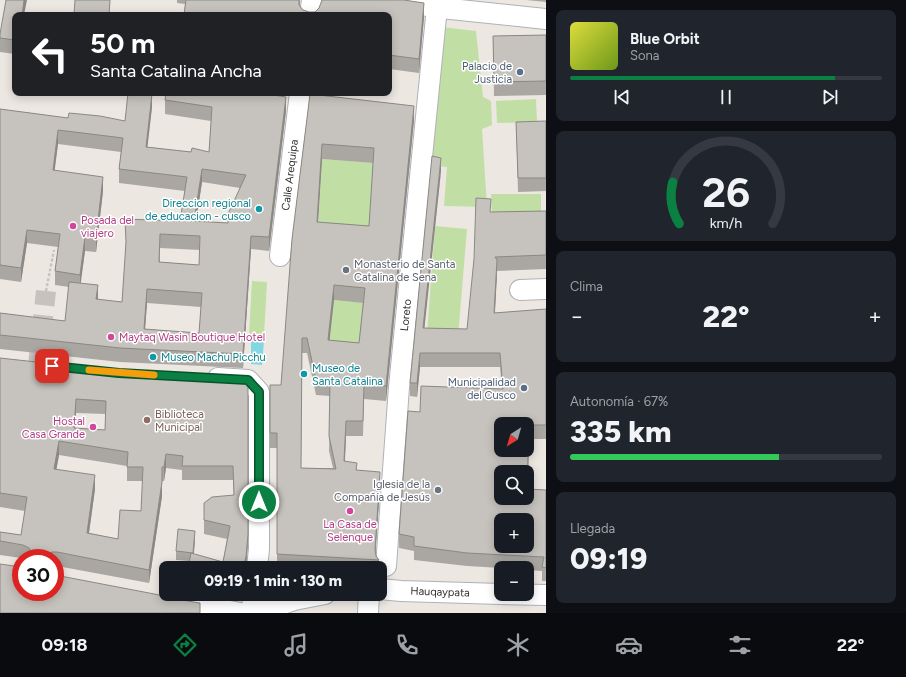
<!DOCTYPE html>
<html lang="es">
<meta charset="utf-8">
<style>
:root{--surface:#171b24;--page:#20242c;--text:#f1f3f6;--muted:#9ea1a6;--line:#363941;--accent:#0b8043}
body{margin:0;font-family:Figtree,sans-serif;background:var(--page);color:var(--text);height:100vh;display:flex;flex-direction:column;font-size:15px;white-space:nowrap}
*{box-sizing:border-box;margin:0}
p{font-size:13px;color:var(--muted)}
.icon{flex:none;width:22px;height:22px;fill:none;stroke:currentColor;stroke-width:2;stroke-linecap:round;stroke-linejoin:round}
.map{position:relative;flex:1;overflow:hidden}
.panel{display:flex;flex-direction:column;gap:10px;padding:10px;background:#0d0f14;width:360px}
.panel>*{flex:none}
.guide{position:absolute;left:12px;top:12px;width:380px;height:84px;border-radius:8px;box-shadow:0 2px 10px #0003;background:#202124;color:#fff;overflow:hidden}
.needle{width:26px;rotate:217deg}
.controls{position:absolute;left:494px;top:417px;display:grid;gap:8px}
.controls a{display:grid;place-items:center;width:40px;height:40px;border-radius:8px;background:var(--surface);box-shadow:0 2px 10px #0003;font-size:20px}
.speed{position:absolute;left:12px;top:549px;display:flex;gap:8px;font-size:20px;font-weight:700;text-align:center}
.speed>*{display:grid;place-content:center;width:52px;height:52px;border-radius:50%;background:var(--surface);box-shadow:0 2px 10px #0003;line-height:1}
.speed .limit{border:6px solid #d22;background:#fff;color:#111}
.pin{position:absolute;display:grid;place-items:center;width:34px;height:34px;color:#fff;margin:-17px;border-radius:8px;box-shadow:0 2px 6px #0006}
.me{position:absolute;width:44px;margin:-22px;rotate:0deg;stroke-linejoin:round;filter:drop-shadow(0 0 3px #0008)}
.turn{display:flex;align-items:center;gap:14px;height:84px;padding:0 12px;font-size:18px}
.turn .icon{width:52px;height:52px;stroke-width:2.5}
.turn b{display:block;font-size:28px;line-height:34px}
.big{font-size:30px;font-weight:800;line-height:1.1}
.panel .widget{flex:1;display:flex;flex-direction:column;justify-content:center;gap:6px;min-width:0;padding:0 14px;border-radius:8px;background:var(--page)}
.panel .dial{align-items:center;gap:0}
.dial svg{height:104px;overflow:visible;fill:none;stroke:var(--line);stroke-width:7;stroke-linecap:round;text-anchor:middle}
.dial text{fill:var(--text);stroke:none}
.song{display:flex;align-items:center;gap:12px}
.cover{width:48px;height:48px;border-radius:6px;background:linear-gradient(135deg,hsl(60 70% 55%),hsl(80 70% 35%))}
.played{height:4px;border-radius:2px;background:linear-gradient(90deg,var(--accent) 85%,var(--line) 85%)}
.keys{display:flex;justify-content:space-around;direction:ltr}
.heat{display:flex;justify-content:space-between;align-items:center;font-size:22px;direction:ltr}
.charge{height:6px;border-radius:3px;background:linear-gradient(90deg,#34c759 67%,var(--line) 0)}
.trip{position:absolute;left:159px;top:561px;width:228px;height:40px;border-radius:8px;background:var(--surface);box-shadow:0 2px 10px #0003;font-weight:800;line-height:40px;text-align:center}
.tabs{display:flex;height:64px;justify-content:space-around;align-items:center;background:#090b0e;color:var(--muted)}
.tabs .icon{width:28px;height:28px}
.tabs .current{color:var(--accent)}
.tabs b{font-size:18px;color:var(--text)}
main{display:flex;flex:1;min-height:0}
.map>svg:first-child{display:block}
.green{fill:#c1dea5}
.water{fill:#81d8e3}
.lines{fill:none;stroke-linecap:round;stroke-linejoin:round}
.minor-tunnel{stroke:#c7c2be;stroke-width:20;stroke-dasharray:20 10;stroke-linecap:butt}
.minor-casing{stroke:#aeb2b8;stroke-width:22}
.path{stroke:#c4c4c4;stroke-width:2.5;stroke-dasharray:3 2;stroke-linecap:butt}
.minor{stroke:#fff;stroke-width:20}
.wall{fill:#aaa7a3;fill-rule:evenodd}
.shaded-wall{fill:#8b8884}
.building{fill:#c6c2bd;stroke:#8b8884;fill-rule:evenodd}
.route-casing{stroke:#07532c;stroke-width:10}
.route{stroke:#0b8043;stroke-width:7}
.slow{stroke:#f59e0b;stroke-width:7}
.service-dot{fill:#5c6f8a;stroke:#fff;stroke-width:1.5}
.culture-dot{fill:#0f9aa8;stroke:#fff;stroke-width:1.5}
.hotel-dot{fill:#d1479c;stroke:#fff;stroke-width:1.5}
.worship-dot{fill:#6b7280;stroke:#fff;stroke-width:1.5}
.education-dot{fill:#8d6e63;stroke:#fff;stroke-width:1.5}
.labels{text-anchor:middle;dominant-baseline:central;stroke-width:3;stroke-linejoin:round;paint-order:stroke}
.service-label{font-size:11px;fill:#4e5e75;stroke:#fff;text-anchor:end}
.street-label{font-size:11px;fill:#2e2e2e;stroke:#fff}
.culture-label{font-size:11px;fill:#0d838f;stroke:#fff;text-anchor:start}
.hotel-label{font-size:11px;fill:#b23c85;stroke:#fff;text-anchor:start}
.worship-label{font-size:11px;fill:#5b616d;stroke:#fff;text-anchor:start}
.education-label{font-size:11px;fill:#785e54;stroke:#fff;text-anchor:start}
</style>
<main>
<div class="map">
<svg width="546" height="613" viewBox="0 0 546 613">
<rect width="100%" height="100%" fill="#ede7e2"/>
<g class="green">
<polygon points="441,27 476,31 483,97 491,101 492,125 482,129 487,207 444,206 447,167 429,165"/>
<polygon points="536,99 537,122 497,123 496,101"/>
<polygon points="322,159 374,163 369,241 317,237"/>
<polygon points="491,194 541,194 541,217 492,218"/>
<polygon points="435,226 467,229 458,337 427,334"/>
<polygon points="252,281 267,282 264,335 249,335"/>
<polygon points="334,300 365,303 359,358 328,355"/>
</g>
<polygon class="water" points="251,339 264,341 262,365 251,364"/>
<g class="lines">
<polyline class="minor-tunnel" points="38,365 46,291"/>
<g class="minor-casing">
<g id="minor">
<polyline points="389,0 441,8 546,19"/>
<polyline points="310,15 312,0"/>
<polyline points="280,256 300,93"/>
<polyline points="520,290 546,289"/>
<polyline points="218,378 248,380 259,392 259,549 257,568"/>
<polyline points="386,566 399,387 436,17"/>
<polyline points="380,589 401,591 501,594"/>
<polyline points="502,594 546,595"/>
<polyline points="173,600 240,613"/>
<polyline points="251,613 254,594"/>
<polyline points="257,613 294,600 325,594"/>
<polyline points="368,613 369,594"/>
</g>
</g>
<polyline class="path" points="46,291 54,250"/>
<use href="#minor" class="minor"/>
</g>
<g class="wall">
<polygon points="177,0 300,0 300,6 303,10 309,12 315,12 319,8 322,0 404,0 424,3 424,17 419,73 389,69 389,15 184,15 185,4 177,3"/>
<polygon points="526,0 546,0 546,2"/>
<polygon points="15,15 15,54 0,52 0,34"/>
<polygon points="546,35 546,95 494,96 493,36"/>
<path d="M310,94L414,120L386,401L364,399L363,436H346L345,461L380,487L375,554L379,560V568H277V448H270V385H281ZM322,159L373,163L369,226L318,222ZM334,300L363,303L359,343L329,340ZM302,353H307L316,395L330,396L329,451L333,468H301Z"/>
<path d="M275,95L286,111L269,251L251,249L243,368L120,362L0,349V313L65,321L69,287L55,285V271L58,247L27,243L21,282L0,279V109L68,118L125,121L152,107L147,147L191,152H209L211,121L165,114V100ZM58,144L121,152L119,169V183L185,191L180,221L126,245L122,302L97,300L80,283L85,251L96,252L103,191L54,171ZM202,182L240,188L228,223L196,221ZM160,248L200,250L199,265L160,262ZM147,303L201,307L199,333L145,329Z"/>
<polygon points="546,121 546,191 518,192 516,122"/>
<polygon points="441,171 424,328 467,329 491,212 546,211 546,269 497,271 495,313 546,309 546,439 529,439 528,489 546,490 546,581 542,581 542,571 527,570 527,568 501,568 467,566 414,560 414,551 399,548 399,534 420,412 502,389 500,367 420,367 417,397 410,396 410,383"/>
<path d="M0,358L118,371L243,377L248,548L246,568H188L189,561L176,560V551L195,539L194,554L223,562L227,539L204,534V503L234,495L233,480H182V470L166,468L164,481H162V496L149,583L57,566H55V558H21L0,555V532L21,535L25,511L0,507ZM76,413L106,414L105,430L75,428ZM59,455L127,466V481H143L141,511L118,539L89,533L95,489L56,470Z"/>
<polygon points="207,594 239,594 237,601"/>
</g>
<g class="shaded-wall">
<polygon points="24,0 27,0 24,15 22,15"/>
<polygon points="424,3 424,17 419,73 419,59"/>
<polygon points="152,94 152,107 146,160 146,147"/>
<polygon points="286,97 286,111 269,251 269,237"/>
<polygon points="414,106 414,120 386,401 386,386"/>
<polygon points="58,130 58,144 53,184 53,170"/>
<polygon points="322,144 322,159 317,237 317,222"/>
<polygon points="441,158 441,171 423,342 423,328"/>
<polygon points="202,169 202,182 194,235 194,221"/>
<polygon points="103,177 103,191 96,252 96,238"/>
<polygon points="27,230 27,243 21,282 21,268"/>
<polygon points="251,236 251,249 243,368 243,354"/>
<polygon points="85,237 85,251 80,289 80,275"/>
<polygon points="497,260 497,274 494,327 494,313"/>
<polygon points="98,285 98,299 96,313 96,299"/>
<polygon points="334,285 334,300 328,355 328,340"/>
<polygon points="147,289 147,303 144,343 144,329"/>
<polygon points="420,353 420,367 417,397 417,383"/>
<polygon points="76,399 76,413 74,442 74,428"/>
<polygon points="346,421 346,436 344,476 344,461"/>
<polygon points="59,441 59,455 54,483 54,469"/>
<polygon points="166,454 166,468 164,481 164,467"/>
<polygon points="162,467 162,496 149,583 149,570"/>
<polygon points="380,472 380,487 375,560 375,550"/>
<polygon points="95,475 95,489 87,547 87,533"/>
<polygon points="195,531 195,539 193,561 193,553"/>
<polygon points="248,534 246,568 243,568"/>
<polygon points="52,552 52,558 45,558 47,555"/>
<polygon points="237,594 239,594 237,601"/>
</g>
<g class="building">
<polygon points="6,0 24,0 22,15 15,15 15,40 0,38 0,34"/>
<polygon points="75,0 110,0 109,15 74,15"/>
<polygon points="186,0 299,0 299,5 303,10 309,12 315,12 319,8 322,0 404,0 424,3 419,59 389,55 389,15 184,15"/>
<polygon points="546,35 546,81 494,82 493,36"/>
<path d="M128,93L152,94L146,147L191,152L192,148L209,152L212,107L165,100L166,93H274V95L286,97L269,237L251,236L243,354L120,348L0,335V313L65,321L69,282L98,285L96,299L122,302L126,242L125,219L180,221L187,177L119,169L123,138L58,130L53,170L103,177L96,238L85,237L80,275L55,271L60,234L27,230L21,268L0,265V109L68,118L69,113L100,116L125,121ZM202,169L246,175L228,214V223L194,221ZM160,234L200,236L199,265L159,262ZM147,289L202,293L199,333L144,329Z"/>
<path d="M310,94L414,106L386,386L364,384L363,421H346L344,461L357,463L356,470L380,472L375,550L376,556L379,560L277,554V433H270V385H281L292,239ZM322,144L374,148L369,226L317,222ZM334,285L365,288L359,343L328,340ZM302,338H307L316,380L330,381L329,436L336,469L301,468Z"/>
<polygon points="546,121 546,178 518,178 516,122"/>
<path d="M432,156L441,158L423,328L467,329L474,259L476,198L491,199L490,212L546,211V255L495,257L497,260L494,313L546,309V425H529L527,489L546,490V568L542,567L544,557L467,553L414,546V537L399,534L408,411L420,412L421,386L503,389L500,353H420L417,383H410ZM501,424H527V450H501ZM501,472H527V498H501ZM501,520H527V546H501Z"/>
<path d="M0,358L118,371L243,377L248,383V534L246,557L243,568H188L191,553L223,562L230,526L204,520V503L212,497L234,495L233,466H182L183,456L166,454L164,467H162V482L149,570L57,552H52L47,555L45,558H32V553L29,548L23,545L0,541V532L21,535L27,497L0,493ZM76,399L106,401L105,430L74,428ZM59,441L128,452L127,467H143L141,511L120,510L118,539L87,533L95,475L54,469Z"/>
<polygon points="178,529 195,531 193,553 176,551"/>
<polygon points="0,564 21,567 21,592 55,592 55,575 170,597 170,599 182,600 200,603 200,613 0,613"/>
</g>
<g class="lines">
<g class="route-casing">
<polyline id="route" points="52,366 119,373 248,380 259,392 259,502"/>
</g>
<use href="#route" class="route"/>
<polyline class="slow" points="89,370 154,375"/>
</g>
<g class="service-dot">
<circle cx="520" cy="72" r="4"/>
<circle cx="524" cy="388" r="4"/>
</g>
<g class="culture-dot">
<circle cx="259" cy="209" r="4"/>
<circle cx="153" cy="357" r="4"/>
<circle cx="304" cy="374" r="4"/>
</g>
<g class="hotel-dot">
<circle cx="73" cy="226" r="4"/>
<circle cx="111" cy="337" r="4"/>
<circle cx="93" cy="427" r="4"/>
<circle cx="350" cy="511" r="4"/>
</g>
<g class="worship-dot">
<circle cx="346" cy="270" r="4"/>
<circle cx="438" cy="490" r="4"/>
</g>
<circle class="education-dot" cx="147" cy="420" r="4"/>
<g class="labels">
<g class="service-label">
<text x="512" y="66">Palacio de<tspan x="512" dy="13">Justicia</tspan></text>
<text x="516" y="382">Municipalidad<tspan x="516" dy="13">del Cusco</tspan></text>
</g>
<g class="street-label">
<text transform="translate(290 175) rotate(-83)">Calle Arequipa</text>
<text transform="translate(406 315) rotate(-84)">Loreto</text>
<text transform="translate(440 592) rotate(2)">Hauqaypata</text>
</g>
<g class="culture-label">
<text x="251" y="203" text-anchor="end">Direccion regional<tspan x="251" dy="13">de educacion - cusco</tspan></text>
<text x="161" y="357">Museo Machu Picchu</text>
<text x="312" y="368">Museo de<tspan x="312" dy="13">Santa Catalina</tspan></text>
</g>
<g class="hotel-label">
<text x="81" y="220">Posada del<tspan x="81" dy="13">viajero</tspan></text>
<text x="119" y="337">Maytaq Wasin Boutique Hotel</text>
<text x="85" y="421" text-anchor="end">Hostal<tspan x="85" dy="13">Casa Grande</tspan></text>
<text x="350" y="524" text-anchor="middle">La Casa de<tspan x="350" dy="13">Selenque</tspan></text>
</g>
<g class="worship-label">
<text x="354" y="264">Monasterio de Santa<tspan x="354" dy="13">Catalina de Sena</tspan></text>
<text x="430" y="484" text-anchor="end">Iglesia de la<tspan x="430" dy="13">Compañía de Jesús</tspan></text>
</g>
<g class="education-label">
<text x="155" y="414">Biblioteca<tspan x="155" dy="13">Municipal</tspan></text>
</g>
</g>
</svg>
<div class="controls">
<a><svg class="needle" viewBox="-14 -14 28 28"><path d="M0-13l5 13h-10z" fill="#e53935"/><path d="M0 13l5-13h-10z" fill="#9ea1a6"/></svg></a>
<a><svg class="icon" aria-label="search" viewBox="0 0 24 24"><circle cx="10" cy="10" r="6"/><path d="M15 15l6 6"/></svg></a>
<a>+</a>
<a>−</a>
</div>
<div class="speed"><div class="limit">30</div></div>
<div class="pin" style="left:52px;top:366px;background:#d93025"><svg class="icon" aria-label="arrive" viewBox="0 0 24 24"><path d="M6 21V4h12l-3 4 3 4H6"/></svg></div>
<svg class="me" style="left:259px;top:502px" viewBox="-20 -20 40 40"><circle r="17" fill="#0b8043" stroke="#fff" stroke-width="3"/><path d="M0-11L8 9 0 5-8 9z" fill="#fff"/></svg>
<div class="trip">09:19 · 1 min · 130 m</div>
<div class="guide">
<div class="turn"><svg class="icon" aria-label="left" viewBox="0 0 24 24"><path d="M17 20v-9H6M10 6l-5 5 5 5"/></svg><div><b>50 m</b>Santa Catalina Ancha</div></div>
</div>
</div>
<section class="panel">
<div class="widget">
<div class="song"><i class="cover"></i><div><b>Blue Orbit</b><p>Sona</p></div></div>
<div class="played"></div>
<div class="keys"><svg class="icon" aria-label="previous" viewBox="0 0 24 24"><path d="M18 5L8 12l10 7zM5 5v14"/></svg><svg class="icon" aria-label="pause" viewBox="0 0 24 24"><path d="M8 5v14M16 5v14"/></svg><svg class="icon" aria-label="next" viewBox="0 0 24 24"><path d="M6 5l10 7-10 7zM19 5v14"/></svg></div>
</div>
<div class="widget dial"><svg viewBox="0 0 100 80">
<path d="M14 69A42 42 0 1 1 86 69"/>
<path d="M14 69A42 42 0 0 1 9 37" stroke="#0b8043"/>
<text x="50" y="56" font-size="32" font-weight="700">26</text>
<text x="50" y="72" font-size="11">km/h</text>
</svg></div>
<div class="widget"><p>Clima</p>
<div class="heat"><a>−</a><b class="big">22°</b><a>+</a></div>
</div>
<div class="widget"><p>Autonomía · 67%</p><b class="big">335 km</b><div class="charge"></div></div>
<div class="widget"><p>Llegada</p><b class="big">09:19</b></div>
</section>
</main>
<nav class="tabs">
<b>09:18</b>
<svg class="icon current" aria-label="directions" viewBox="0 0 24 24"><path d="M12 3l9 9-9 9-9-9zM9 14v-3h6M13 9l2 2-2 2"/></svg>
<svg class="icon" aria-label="music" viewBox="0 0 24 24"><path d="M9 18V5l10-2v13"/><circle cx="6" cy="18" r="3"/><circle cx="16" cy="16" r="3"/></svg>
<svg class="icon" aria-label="phone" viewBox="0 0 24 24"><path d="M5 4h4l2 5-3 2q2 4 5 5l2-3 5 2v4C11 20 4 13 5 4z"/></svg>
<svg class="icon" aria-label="climate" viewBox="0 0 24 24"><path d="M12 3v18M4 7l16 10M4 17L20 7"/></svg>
<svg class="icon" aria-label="car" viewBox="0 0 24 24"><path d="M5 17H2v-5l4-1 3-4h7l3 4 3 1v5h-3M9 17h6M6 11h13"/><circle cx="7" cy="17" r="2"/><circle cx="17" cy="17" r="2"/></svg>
<svg class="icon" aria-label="filters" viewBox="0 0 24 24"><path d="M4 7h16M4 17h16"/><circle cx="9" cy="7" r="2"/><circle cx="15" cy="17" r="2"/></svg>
<b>22°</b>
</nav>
